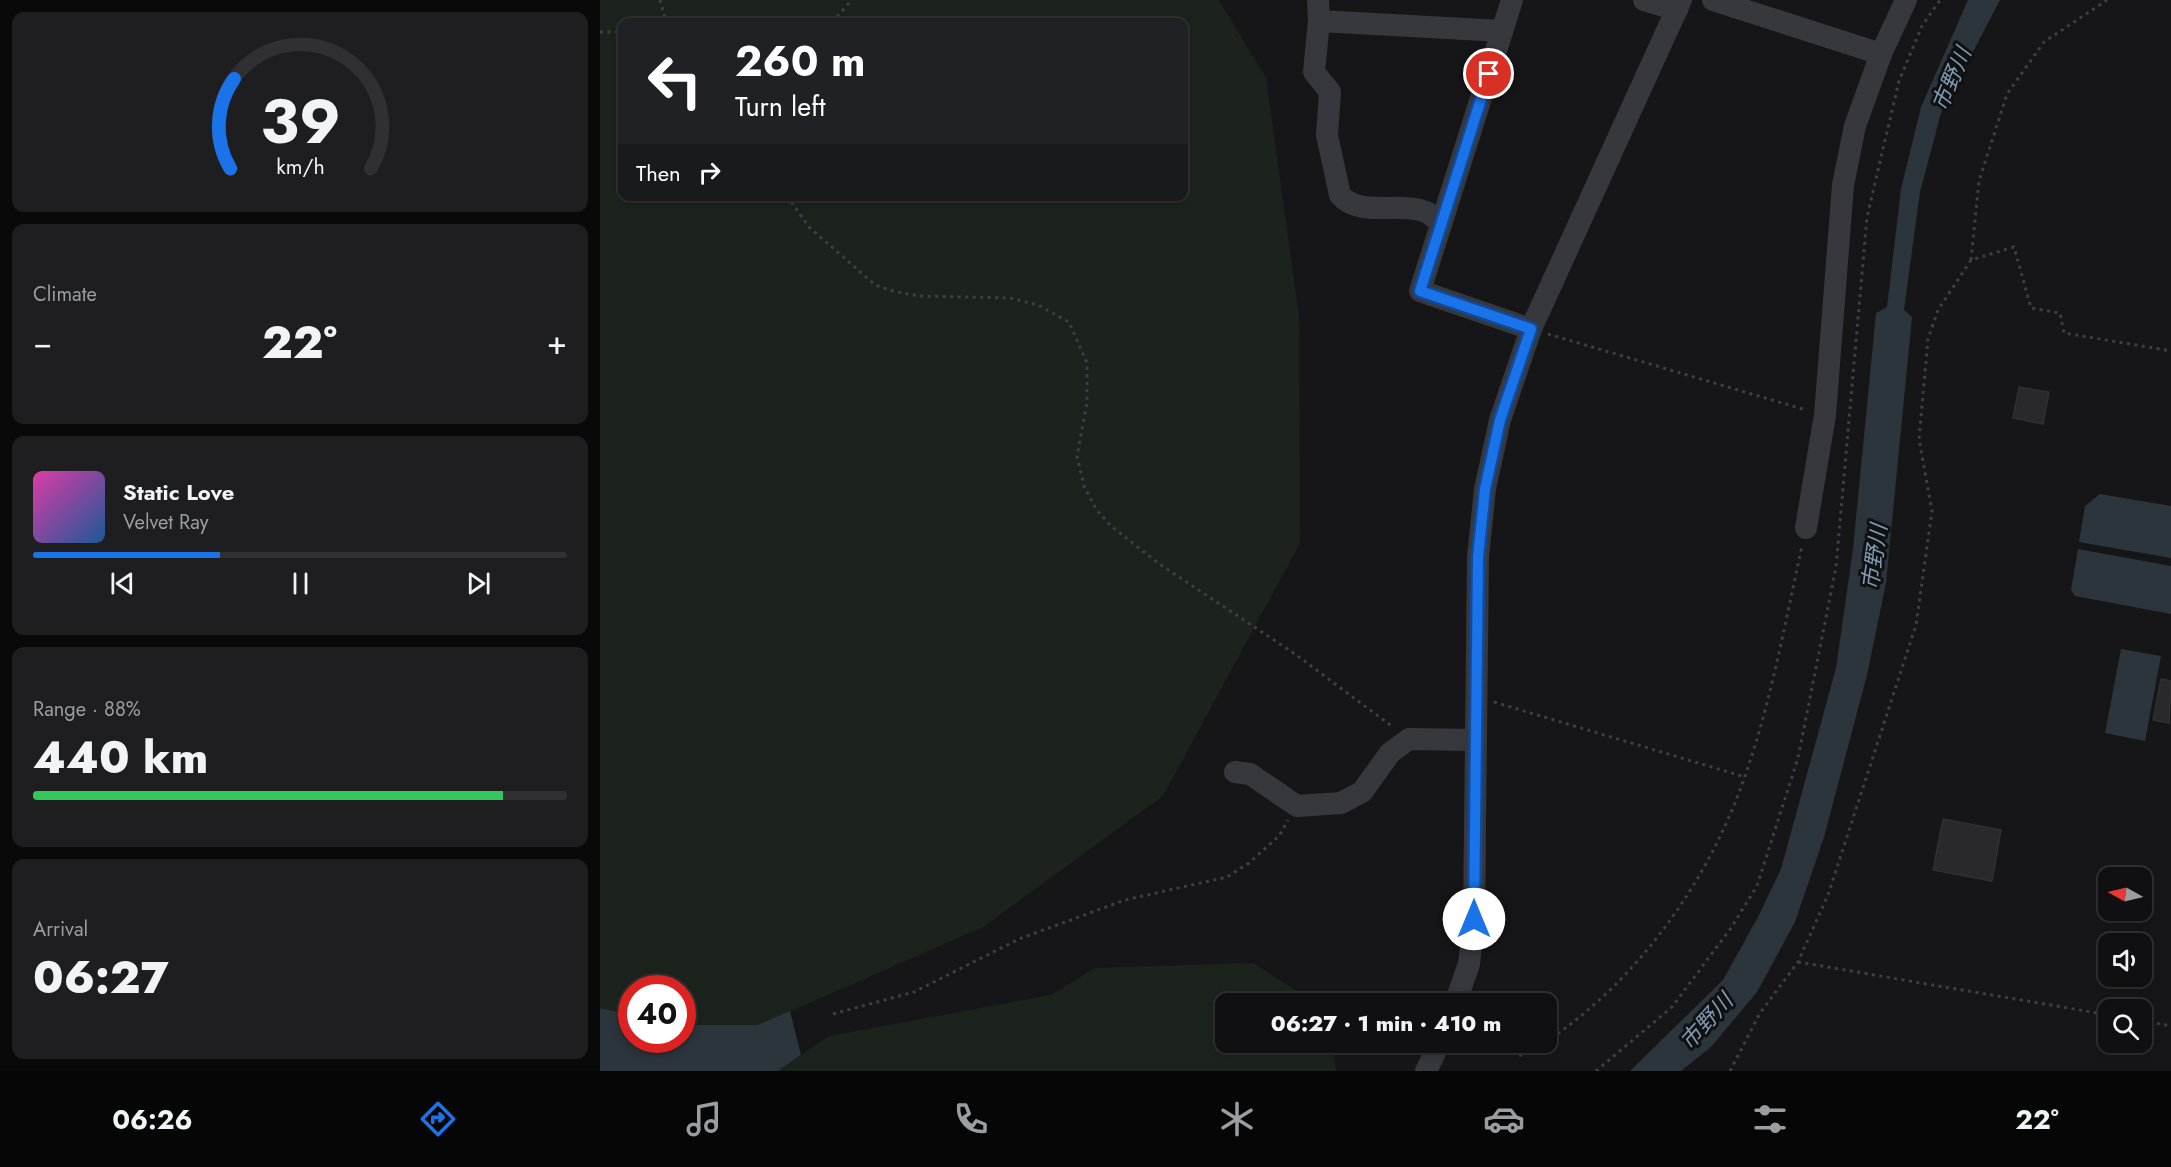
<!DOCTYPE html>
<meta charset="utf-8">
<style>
:root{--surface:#101012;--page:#1e1e20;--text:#f1f3f6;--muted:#9c9d9f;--line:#303032;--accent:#1a73e8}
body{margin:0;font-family:Jost,"Noto Sans JP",sans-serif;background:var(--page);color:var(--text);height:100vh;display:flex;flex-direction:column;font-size:22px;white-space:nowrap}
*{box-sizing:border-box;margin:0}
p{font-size:20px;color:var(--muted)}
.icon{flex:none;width:33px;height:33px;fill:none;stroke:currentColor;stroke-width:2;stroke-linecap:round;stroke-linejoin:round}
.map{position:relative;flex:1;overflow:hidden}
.drawer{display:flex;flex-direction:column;gap:12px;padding:12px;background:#09090a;width:600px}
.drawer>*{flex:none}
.banner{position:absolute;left:18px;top:18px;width:570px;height:183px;border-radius:12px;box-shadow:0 3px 9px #0003,0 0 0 2px var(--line);background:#202124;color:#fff;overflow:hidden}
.needle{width:39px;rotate:278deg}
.buttons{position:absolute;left:1498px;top:867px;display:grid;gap:12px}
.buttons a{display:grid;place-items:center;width:54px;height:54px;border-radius:12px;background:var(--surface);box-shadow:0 3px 9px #0003,0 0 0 2px var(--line);font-size:30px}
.speed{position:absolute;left:18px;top:975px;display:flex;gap:12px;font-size:30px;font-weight:700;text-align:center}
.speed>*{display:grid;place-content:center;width:78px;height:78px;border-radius:50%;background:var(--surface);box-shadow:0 3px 9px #0003,0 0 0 2px var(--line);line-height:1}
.speed .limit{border:9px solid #d22;background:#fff;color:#111}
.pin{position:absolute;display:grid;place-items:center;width:51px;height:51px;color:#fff;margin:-26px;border:3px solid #fff;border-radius:50%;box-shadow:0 2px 6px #0007}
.me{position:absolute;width:66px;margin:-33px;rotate:0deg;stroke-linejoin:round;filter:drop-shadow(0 0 4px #0008)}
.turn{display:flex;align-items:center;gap:21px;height:126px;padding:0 18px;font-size:27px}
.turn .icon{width:78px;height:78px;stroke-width:2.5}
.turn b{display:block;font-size:42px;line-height:51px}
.then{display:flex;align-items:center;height:57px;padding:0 18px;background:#0003;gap:12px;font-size:22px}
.big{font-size:45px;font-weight:800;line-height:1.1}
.drawer .widget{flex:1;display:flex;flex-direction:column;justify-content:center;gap:9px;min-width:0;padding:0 21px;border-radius:12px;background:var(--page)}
.drawer .dial{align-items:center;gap:0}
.dial svg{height:156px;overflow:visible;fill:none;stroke:var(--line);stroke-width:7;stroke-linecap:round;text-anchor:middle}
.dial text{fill:var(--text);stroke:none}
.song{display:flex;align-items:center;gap:18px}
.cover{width:72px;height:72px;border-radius:9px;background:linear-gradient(135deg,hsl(320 70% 55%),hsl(210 70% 35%))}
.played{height:6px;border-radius:3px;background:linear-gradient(90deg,var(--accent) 35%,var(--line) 35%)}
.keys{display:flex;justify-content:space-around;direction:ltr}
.heat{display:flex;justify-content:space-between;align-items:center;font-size:33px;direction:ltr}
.charge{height:9px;border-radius:4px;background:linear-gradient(90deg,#34c759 88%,var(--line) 0)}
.trip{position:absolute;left:615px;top:993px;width:342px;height:60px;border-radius:12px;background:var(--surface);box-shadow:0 3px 9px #0003,0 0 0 2px var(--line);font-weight:800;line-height:60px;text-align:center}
.tab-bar{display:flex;height:96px;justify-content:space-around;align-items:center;background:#060607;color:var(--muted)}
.tab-bar .icon{width:42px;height:42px}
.tab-bar .active{color:var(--accent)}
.tab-bar b{font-size:27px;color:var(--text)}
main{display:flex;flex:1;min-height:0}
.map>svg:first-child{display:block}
.green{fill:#1c231d;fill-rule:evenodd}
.water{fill:#2c353c}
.building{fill:#29292c;stroke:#303034;stroke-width:1.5}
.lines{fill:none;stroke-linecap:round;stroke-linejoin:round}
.path{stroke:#3d3f44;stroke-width:3;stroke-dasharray:3 4.5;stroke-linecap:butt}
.minor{stroke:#37383d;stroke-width:22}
.route-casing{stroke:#114b97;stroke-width:15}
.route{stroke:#1a73e8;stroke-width:10}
.labels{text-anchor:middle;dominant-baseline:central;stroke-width:6;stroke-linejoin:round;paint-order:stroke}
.water-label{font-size:22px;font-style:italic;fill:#7f9bb3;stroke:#111113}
</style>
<main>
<section class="drawer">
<div class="widget dial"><svg viewBox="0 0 100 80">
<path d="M14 69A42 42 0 1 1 86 69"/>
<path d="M14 69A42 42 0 0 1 16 23" stroke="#1a73e8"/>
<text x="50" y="56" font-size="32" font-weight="700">39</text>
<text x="50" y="72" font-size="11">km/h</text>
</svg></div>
<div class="widget"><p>Climate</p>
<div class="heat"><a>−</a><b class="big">22°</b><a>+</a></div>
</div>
<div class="widget">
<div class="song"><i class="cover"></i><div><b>Static Love</b><p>Velvet Ray</p></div></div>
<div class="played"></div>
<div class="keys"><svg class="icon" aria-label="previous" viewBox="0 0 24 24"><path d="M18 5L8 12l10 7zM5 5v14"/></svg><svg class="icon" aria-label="pause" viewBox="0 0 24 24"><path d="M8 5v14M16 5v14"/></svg><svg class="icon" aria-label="next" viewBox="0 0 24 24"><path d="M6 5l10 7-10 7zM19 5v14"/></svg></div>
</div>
<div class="widget"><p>Range · 88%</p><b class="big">440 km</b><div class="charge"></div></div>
<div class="widget"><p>Arrival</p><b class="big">06:27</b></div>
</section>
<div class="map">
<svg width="1571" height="1071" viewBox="0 0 1571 1071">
<rect width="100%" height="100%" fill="#161618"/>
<g class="green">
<path d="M0,0H619L666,78L699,316L700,543L563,796L383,927L159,1025H83L82,988H32L31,1015L0,1008ZM22,22H584V196H22Z"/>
<polygon points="653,963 715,1003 626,1004 626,1042 732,1043 736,1071 178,1071 229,1036 451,995 495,968"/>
</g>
<g class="water">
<polygon points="1368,0 1400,0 1341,113 1320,192 1304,310 1312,317 1286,583 1267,675 1224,837 1195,922 1157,992 1111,1047 1081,1071 1030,1071 1123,980 1158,917 1181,869 1236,668 1253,549 1276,313 1287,307 1301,189 1321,107"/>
<polygon points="1500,494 1571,506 1571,558 1479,542 1485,506"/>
<polygon points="1478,549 1571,566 1571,614 1475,596 1471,590"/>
<polygon points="1521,649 1561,656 1545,741 1505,733"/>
<polygon points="0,1008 31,1015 32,1040 82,1040 83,1025 158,1025 190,1011 201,1055 178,1071 0,1071"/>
</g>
<g class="building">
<polygon points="1419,387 1449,392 1443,424 1413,418"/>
<polygon points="1561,679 1571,681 1569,723 1553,720"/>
<polygon points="1343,819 1401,830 1392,881 1333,870"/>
</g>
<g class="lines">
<g class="path">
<polyline points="60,0 66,22"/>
<polyline points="232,22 252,0"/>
<polyline points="0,32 22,32"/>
<polyline points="187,196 209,227 275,285 296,292 320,296 410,298 438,305 469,322 487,363 487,403 477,456 484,486 496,509 511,526 558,563 695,654 793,727"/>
<polyline points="1371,260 1379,181 1407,94 1444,42 1507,0"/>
<polyline points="948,334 1206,410"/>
<polyline points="894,702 1145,777"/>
<polyline points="1198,962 1509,1015"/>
<polyline points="233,1014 314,992 419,939 525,900 627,877 649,863 679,836 688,820"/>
<polyline points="1542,1021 1571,1026"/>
<path d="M884,1042L923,1056C1027,996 1106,889 1145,776C1171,702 1185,623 1202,546"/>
<polyline points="996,1071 1072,1007 1131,928 1157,886 1198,758 1236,567 1267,217 1299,81 1322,26 1340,0"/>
<polyline points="1130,1071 1160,1013 1198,962 1228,895 1316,625 1332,511 1319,439 1328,339 1338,310 1371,260 1414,247 1431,308 1460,313 1464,333 1571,351"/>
</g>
<g class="minor">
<polyline points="718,0 719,21 902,31"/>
<polyline points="912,0 820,291 931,329"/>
<polyline points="1044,0 1077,10"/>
<polyline points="1113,0 1281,54"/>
<path d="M719,21L714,72L730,92L727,135L740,195C760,218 799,201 826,212C831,214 837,220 841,224"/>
<polyline points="1206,528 1225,415 1243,185 1255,126 1281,54 1306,0"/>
<polyline points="635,772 650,774 697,806 741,803 762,792 790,753 809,739 875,740"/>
<polyline points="855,1004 869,964 874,919 878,557 885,489 900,420 931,329 1081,0"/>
<polyline points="826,1071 840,1042"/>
</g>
</g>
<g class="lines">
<g class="route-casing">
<polyline id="route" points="874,919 878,557 885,489 900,420 931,329 820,291 889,74"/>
</g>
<use href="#route" class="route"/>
</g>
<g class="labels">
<g class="water-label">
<text transform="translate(1351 79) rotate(-67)">市野川</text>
<text transform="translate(1274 557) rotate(-82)">市野川</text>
<text transform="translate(1106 1021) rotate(-48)">市野川</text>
</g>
</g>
</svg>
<div class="buttons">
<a><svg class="needle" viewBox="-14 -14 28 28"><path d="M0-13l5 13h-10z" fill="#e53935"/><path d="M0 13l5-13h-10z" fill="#9c9d9f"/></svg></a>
<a><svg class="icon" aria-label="sound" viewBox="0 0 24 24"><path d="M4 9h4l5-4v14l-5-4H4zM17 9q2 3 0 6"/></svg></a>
<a><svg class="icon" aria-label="search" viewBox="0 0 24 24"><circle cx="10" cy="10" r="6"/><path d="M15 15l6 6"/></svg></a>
</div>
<div class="speed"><div class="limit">40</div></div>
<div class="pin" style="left:889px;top:74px;background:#d93025"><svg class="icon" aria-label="arrive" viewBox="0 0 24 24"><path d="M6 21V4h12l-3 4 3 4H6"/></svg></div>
<svg class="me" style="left:874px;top:919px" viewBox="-20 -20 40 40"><circle r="19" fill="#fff"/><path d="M0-13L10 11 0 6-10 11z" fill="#1a73e8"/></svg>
<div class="trip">06:27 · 1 min · 410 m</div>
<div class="banner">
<div class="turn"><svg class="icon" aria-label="left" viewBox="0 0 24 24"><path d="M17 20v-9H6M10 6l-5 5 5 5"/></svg><div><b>260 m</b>Turn left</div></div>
<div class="then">Then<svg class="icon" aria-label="right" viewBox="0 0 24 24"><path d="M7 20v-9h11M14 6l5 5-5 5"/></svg></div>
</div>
</div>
</main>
<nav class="tab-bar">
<b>06:26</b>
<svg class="icon active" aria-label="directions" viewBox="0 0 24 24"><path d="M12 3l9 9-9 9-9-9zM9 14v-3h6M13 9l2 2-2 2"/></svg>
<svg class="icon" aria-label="music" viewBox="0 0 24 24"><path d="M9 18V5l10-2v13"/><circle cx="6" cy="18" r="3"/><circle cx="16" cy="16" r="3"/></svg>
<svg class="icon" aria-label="phone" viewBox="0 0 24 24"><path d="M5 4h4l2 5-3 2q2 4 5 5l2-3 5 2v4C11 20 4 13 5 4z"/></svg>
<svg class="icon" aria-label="climate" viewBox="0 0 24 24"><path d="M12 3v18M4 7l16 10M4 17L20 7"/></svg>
<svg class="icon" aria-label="car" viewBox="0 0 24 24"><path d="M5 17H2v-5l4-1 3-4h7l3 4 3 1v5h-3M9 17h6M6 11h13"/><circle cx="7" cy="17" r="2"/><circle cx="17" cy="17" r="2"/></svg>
<svg class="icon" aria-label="filters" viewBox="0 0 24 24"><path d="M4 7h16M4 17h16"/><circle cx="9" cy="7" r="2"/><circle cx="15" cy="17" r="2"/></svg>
<b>22°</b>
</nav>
